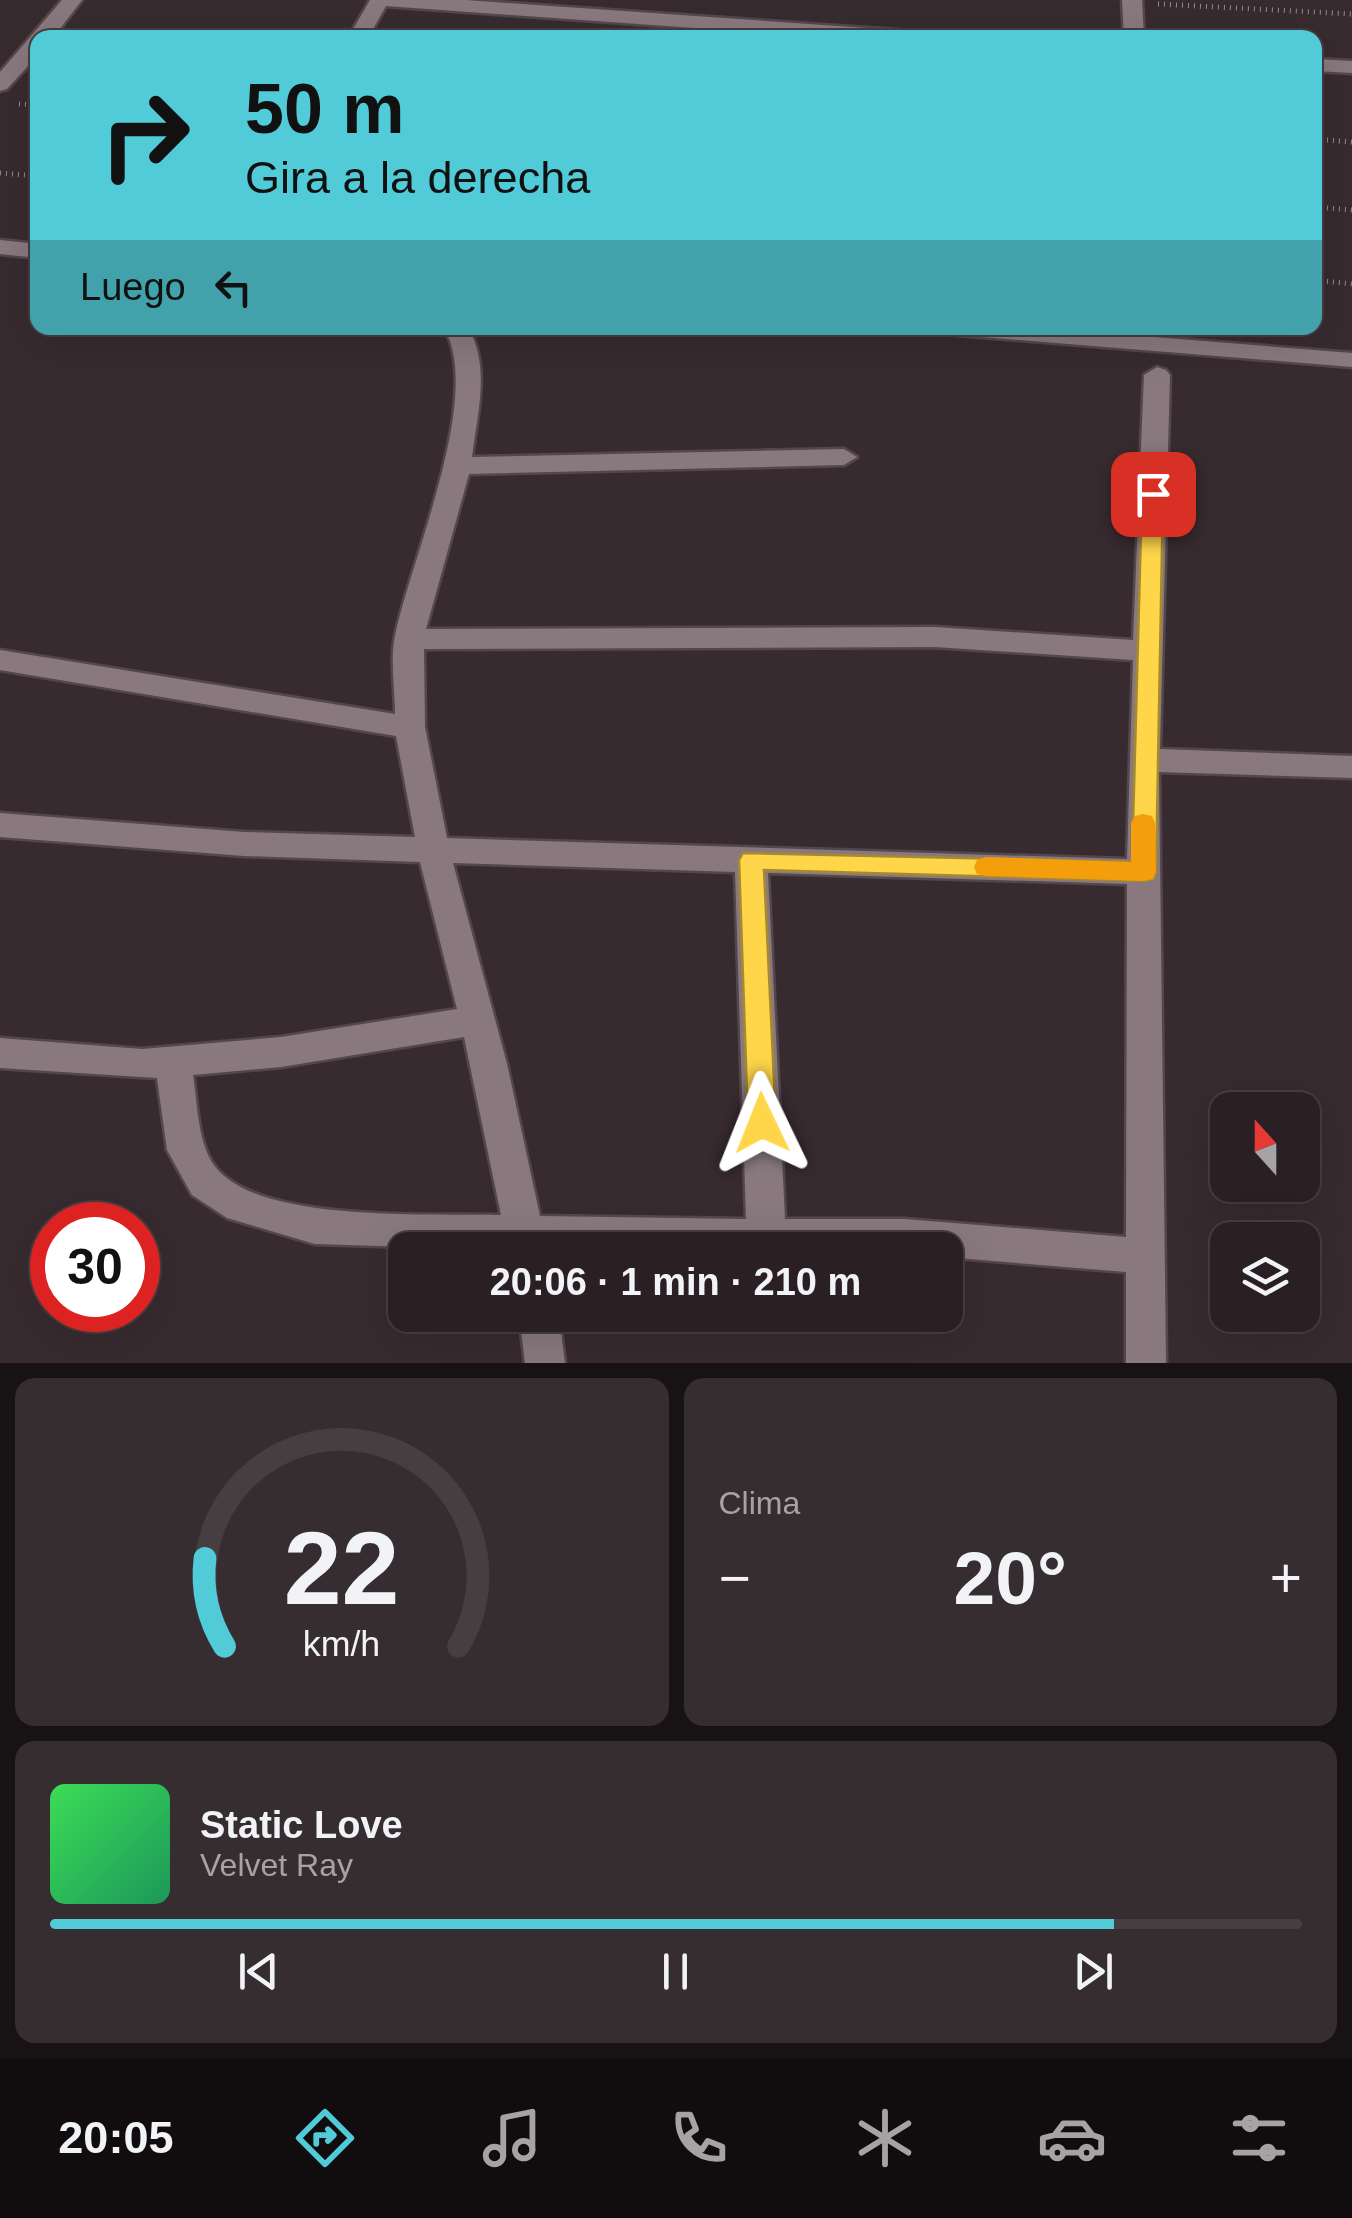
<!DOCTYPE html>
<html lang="es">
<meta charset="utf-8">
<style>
:root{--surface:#2a2024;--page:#362d31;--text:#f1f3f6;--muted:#a5a3a6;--line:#463e41;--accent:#52cbd8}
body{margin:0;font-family:Helvetica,sans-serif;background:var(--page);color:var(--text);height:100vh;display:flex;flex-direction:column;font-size:38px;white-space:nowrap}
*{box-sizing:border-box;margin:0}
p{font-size:32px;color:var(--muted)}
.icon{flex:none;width:55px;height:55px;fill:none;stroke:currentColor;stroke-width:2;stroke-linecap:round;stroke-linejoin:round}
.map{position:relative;height:1363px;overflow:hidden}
.details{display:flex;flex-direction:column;gap:15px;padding:15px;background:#171214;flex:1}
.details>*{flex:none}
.banner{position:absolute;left:30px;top:30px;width:1292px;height:305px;border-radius:20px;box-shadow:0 10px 40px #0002,0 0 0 2px var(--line);background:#52cbd8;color:#111;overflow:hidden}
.needle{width:65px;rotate:339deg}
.buttons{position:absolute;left:1210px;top:1092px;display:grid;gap:20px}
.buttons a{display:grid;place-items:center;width:110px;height:110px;border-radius:20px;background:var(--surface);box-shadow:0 10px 40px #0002,0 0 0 2px var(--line);font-size:50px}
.speed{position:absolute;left:30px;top:1202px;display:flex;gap:20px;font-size:50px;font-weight:700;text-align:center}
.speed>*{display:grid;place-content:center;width:130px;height:130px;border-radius:50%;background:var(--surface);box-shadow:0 10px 40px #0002,0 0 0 2px var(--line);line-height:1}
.speed .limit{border:15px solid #d22;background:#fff;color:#111}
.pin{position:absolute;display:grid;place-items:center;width:85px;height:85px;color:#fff;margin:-42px;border-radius:20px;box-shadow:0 5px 15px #0006}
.me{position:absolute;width:110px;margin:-55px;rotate:358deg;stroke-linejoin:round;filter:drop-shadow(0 0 8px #0008)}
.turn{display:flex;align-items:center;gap:35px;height:210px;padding:0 50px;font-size:45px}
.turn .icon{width:130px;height:130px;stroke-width:2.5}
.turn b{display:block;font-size:70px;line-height:85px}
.then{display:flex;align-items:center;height:95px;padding:0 50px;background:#0003;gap:20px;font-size:38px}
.big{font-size:75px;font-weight:800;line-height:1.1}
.details .widget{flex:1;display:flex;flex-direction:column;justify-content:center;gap:15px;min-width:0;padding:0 35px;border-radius:20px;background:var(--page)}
.details .dial{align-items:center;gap:0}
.dial svg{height:260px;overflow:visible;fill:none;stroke:var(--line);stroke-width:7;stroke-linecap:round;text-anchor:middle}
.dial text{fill:var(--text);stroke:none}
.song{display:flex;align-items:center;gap:30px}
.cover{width:120px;height:120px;border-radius:15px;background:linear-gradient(135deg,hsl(130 70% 55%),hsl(150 70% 35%))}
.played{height:10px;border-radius:5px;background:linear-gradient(90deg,var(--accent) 85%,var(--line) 85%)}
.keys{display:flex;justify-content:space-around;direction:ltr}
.heat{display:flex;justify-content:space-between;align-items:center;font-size:55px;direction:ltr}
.details .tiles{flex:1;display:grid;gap:15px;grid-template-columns:1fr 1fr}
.widget:last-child{grid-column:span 2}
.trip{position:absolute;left:388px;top:1232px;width:575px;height:100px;border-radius:20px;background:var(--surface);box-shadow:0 10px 40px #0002,0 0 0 2px var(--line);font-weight:800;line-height:100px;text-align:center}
.tabs{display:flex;height:160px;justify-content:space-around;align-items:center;background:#110d0e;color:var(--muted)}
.tabs .icon{width:70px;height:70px}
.tabs .on{color:var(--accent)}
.tabs b{font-size:45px;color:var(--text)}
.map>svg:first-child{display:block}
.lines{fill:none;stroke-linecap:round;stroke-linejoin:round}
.street-casing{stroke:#53474c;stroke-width:5}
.secondary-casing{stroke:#53474c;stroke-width:5}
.path{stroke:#968a8f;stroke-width:5;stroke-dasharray:1 5;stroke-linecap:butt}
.street{fill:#89797f;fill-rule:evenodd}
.secondary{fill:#89797f;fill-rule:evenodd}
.route{fill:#ffd54a;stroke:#a68a30;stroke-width:2.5}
.slow{fill:#f59e0b}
</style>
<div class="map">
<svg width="1352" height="1363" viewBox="0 0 1352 1363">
<rect width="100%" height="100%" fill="#382b30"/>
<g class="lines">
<g class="street-casing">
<g id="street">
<polygon points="62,0 82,0 53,38 38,38 38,55 7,89 0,91 0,72"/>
<polygon points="370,0 465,0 925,32 935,38 833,38 386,6 368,38 348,38"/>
<polygon points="1122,0 1142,0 1144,38 1124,38"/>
<polygon points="1315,59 1352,61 1352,73 1315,71"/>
<path d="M444,328H468C491,366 477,415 472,457L844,449L857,457L844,465L469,474L426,629L935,627L1133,640L1144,375L1157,367L1166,370L1170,375L1160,749L1352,756V778L1159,772L1166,1363H1126V1272L945,1257V1250H509L315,1244L227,1218L192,1195L167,1150L157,1078L0,1068V1038L142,1049L281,1037L457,1009L420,862L244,856L0,837V813L244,832L415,837L396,736L0,670V650L395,714C395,689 390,660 395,636C410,561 484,396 444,328ZM935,647L1133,660L1127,859L447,838L425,727L424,649ZM453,863L735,872L746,1219L540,1216L507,1064ZM768,873L1127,884L1126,1237L905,1219H785ZM464,1037L501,1215C433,1213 265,1223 218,1170C197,1147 198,1104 193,1075L281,1067Z"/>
<polygon points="519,1315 559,1315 565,1363 525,1363"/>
</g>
</g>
<g class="secondary-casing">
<g id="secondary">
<polygon points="0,240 38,244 38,258 0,254"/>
<polygon points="945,328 1042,328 1352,353 1352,367 957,335"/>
</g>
</g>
<g class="path">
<polyline points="1158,4 1352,14"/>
<polyline points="19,104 38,105"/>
<polyline points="1315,139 1352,142"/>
<polyline points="0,173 38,176"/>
<polyline points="1315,207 1352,210"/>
<polyline points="1315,280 1352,284"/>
</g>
<use href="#street" class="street"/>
<use href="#secondary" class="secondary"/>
</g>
<polygon class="route" points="1153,488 1163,494 1156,872 1153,879 1144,881 764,870 776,1123 772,1131 762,1135 752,1131 748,1123 739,860 743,853 1132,862 1142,494"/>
<polygon class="slow" points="1143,814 1152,816 1155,823 1156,872 1153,879 1144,881 986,876 977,874 974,867 977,860 986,857 1131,862 1131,823 1135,816"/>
</svg>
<div class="buttons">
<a><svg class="needle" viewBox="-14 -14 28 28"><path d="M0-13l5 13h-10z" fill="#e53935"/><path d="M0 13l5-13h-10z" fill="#a5a3a6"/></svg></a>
<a><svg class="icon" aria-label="layers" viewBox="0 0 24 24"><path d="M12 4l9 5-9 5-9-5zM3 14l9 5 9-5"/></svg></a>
</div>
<div class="speed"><div class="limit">30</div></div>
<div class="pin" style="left:1153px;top:494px;background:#d93025"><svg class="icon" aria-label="arrive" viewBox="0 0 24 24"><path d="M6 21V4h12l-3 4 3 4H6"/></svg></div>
<svg class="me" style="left:762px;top:1123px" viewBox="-20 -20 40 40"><path d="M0-17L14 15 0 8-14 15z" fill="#ffd54a" stroke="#fff" stroke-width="4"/></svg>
<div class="trip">20:06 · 1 min · 210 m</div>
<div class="banner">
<div class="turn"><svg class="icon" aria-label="right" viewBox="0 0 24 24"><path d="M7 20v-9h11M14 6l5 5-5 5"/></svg><div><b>50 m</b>Gira a la derecha</div></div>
<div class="then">Luego<svg class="icon" aria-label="left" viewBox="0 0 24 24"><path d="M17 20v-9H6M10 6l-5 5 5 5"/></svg></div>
</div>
</div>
<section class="details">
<div class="tiles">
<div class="widget dial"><svg viewBox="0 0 100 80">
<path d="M14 69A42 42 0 1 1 86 69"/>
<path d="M14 69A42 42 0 0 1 8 42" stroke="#52cbd8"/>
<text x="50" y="56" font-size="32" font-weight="700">22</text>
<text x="50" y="72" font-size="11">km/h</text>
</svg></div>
<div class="widget"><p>Clima</p>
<div class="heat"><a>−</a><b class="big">20°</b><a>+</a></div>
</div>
<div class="widget">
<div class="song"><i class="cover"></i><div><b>Static Love</b><p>Velvet Ray</p></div></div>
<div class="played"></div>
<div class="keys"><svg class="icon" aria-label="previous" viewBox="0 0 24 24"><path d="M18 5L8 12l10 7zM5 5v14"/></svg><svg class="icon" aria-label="pause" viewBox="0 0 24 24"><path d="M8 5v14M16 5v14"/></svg><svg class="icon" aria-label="next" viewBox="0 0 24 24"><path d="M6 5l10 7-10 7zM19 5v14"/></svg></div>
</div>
</div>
</section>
<nav class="tabs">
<b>20:05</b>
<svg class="icon on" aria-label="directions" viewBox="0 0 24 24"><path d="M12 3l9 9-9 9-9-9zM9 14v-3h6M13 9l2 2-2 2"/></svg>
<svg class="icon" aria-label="music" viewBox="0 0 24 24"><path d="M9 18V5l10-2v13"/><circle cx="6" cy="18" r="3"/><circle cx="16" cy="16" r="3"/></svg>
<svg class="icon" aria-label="phone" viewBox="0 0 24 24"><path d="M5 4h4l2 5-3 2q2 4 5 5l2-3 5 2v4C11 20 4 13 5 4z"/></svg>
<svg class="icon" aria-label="climate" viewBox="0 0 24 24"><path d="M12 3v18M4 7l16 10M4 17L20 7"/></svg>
<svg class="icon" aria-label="car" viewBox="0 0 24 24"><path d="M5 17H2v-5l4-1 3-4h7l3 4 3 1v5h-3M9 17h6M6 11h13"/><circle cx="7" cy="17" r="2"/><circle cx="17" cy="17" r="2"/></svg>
<svg class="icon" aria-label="filters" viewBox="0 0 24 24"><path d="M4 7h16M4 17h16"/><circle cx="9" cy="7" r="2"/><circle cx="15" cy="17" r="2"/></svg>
</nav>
